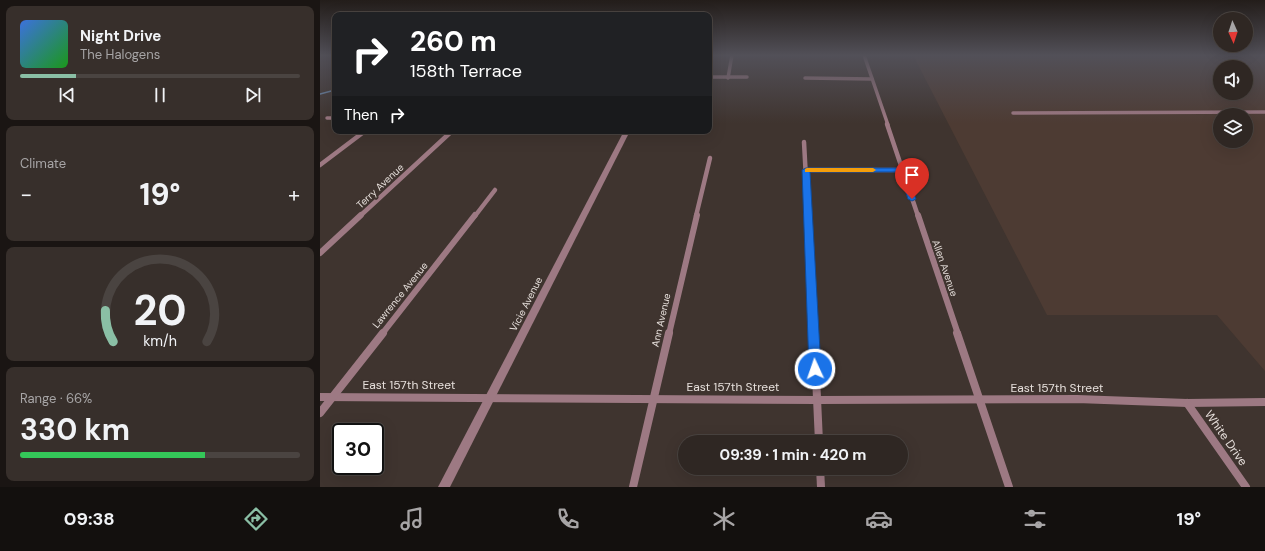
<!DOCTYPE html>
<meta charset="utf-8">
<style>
:root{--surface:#2f2723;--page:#372f2b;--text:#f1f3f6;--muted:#a7a5a6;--line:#4a4441;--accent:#8abfa5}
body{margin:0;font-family:"DM Sans",sans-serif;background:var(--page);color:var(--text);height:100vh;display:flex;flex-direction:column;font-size:15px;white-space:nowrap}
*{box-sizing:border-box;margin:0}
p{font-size:13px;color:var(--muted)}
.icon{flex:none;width:22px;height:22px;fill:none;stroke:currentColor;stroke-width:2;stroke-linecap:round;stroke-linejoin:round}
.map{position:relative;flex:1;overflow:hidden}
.drawer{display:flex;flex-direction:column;gap:6px;padding:6px;background:#1a1513;width:320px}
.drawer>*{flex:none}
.hud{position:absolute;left:12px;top:12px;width:380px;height:122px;border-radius:8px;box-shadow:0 4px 16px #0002,0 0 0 1px var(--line);background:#202124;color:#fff;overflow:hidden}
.needle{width:26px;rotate:177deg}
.controls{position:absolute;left:893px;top:12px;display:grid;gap:8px}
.controls a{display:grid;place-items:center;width:40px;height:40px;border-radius:50%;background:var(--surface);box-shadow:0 4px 16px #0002,0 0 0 1px var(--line);font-size:20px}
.speed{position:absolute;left:12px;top:423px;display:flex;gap:8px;font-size:20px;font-weight:700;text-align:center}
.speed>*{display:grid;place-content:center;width:52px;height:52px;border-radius:50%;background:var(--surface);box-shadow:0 4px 16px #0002,0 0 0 1px var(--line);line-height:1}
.speed .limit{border:2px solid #111;border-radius:6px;background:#fff;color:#111}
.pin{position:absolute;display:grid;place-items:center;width:34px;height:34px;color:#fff;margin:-41px -17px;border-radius:50% 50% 50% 0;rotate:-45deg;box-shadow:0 0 4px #0007}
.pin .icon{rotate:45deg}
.me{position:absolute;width:44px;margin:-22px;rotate:357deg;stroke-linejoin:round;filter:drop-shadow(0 0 3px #0008)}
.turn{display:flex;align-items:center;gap:14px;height:84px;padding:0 12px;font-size:18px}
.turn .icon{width:52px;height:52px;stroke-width:2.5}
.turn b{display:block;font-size:28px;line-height:34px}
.then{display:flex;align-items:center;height:38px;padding:0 12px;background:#0003;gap:8px;font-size:15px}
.big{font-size:30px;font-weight:700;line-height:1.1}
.drawer .tile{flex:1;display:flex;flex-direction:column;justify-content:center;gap:6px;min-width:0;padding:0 14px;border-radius:8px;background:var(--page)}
.drawer .dial{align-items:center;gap:0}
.dial svg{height:104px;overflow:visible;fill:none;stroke:var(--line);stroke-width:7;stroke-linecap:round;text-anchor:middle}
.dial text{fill:var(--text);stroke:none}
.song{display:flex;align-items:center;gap:12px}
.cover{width:48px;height:48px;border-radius:6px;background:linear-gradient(135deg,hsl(220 70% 55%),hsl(120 70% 35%))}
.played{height:4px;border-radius:2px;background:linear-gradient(90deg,var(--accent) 20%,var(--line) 20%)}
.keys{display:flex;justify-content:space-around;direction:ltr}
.heat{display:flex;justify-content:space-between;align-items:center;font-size:22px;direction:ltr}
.charge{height:6px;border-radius:3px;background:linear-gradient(90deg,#34c759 66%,var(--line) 0)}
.trip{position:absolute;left:358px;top:435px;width:230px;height:40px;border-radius:20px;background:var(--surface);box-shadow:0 4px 16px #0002,0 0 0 1px var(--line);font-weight:700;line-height:40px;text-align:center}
.tabs{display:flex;height:64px;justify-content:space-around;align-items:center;background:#13100e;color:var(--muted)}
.tabs .icon{width:28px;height:28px}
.tabs .on{color:var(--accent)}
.tabs b{font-size:18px;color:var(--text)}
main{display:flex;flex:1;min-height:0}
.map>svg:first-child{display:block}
.built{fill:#4d3b33;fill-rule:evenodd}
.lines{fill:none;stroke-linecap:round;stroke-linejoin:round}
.stream{stroke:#6d8eb4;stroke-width:1.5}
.minor-far3{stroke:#9d7983;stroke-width:3.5}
.minor-far2{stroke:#9d7983;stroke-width:4.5}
.minor-far1{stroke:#9d7983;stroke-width:6}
.minor{stroke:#9d7983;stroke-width:8}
.tertiary{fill:#9d7983;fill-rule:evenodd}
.route{fill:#1a73e8;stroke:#114b97}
.slow{fill:#f59e0b}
.labels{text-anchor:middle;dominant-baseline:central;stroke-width:4;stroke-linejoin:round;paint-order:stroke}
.street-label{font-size:10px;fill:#e6dfdb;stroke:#3f342f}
.near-street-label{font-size:12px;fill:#e6dfdb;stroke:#3f342f}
</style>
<main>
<section class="drawer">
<div class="tile">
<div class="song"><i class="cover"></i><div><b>Night Drive</b><p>The Halogens</p></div></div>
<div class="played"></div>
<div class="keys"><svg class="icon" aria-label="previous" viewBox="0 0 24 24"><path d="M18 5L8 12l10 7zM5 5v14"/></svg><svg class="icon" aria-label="pause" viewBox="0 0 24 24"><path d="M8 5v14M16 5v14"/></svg><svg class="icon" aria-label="next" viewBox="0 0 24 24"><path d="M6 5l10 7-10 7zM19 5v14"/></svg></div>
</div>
<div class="tile"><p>Climate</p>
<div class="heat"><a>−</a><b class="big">19°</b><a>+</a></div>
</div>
<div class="tile dial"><svg viewBox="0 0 100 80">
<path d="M14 69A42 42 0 1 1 86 69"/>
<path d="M14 69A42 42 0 0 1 8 45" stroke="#8abfa5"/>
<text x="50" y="56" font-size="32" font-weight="700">20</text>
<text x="50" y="72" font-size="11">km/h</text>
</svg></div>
<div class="tile"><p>Range · 66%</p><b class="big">330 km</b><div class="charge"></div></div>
</section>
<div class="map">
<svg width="945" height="487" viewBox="0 0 945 487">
<rect width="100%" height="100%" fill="#3f342f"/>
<path class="built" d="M593,55H945V371L897,315H727ZM900,67H926V93H900ZM900,115H926V141H900Z"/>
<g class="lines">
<polyline class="stream" points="0,94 15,90"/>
<g class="minor-far3">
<polyline points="544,55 568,125"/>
<polyline points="389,77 427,77"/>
<polyline points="408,78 412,55"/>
<polyline points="485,78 552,79"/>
<polyline points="693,113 945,112"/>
<polyline points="7,118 15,118"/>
</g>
<g class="minor-far2">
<polyline points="567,124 598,216"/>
<polyline points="484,142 488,216"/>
<polyline points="0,165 45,131"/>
<polyline points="486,170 583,170"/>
<polyline points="40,216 132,131"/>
<polyline points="155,216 175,190"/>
<polyline points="376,216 390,158"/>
</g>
<g class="minor-far1">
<polyline points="488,215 494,334"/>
<polyline points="598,215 638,334"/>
<polyline points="0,253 41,215"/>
<polyline points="62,334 155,215"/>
<polyline points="349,334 377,215"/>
</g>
<g class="minor">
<polyline points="494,333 499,442"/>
<polyline points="637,333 689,487"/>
<polyline points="0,397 497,400 757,399 867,403 945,402"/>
<polyline points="867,403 926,487"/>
<polyline points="0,413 63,333"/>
<polyline points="500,468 501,487"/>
<polyline points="313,487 349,333"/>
</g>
<polygon class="tertiary" points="304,131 310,131 130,487 118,487"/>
</g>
<linearGradient id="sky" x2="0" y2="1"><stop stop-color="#231d1a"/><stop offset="0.45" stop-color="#525058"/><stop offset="1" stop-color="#525058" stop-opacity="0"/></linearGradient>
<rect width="945" height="123" fill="url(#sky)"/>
<polygon class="route" points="486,168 585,168 596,199 592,201 588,199 579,172 490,172 501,369 499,373 495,374 491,373 489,369 482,170"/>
<polygon class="slow" points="487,168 553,168 556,170 553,172 485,172 485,169"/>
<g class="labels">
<g class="street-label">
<text transform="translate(60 186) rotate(-43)">Terry Avenue</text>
<text transform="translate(625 268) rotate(71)">Allen Avenue</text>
<text transform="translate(80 295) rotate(-51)">Lawrence Avenue</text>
<text transform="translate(206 304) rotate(-63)">Vicie Avenue</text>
<text transform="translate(341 320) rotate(-77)">Ann Avenue</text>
</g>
<g class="near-street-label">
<text x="89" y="385">East 157th Street</text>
<text x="413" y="387">East 157th Street</text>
<text x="737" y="388">East 157th Street</text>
<text transform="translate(906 438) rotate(55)">White Drive</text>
</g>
</g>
</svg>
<div class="controls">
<a><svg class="needle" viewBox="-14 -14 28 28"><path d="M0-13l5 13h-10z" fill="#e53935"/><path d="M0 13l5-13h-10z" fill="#a7a5a6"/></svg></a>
<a><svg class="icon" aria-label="sound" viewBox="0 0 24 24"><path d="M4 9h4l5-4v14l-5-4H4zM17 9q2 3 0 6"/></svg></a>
<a><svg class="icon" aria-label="layers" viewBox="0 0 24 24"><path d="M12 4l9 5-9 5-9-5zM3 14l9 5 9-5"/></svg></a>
</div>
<div class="speed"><div class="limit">30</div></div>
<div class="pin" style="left:592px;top:199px;background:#d93025"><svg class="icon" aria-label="arrive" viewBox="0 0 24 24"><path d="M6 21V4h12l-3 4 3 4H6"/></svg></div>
<svg class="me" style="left:495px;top:369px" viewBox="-20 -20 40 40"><circle r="17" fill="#1a73e8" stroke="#fff" stroke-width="3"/><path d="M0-11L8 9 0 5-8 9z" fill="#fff"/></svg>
<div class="trip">09:39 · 1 min · 420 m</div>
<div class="hud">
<div class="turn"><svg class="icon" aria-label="right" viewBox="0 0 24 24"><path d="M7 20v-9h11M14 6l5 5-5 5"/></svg><div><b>260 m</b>158th Terrace</div></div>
<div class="then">Then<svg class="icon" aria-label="right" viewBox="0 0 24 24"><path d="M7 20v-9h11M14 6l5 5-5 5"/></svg></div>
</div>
</div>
</main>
<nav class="tabs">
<b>09:38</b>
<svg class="icon on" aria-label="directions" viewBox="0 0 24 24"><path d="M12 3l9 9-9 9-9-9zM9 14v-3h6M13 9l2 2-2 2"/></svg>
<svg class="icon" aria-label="music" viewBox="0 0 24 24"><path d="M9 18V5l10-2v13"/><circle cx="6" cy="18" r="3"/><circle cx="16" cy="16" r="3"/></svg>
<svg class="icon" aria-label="phone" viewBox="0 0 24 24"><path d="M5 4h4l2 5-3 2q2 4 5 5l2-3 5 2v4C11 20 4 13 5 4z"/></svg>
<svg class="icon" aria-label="climate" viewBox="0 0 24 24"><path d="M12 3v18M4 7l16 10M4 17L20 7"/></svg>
<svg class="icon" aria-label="car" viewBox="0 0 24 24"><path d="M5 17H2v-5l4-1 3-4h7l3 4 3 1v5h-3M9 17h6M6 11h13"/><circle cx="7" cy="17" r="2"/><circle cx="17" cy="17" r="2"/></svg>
<svg class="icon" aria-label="filters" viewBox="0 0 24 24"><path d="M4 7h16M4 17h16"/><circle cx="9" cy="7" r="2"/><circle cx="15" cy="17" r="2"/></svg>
<b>19°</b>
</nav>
